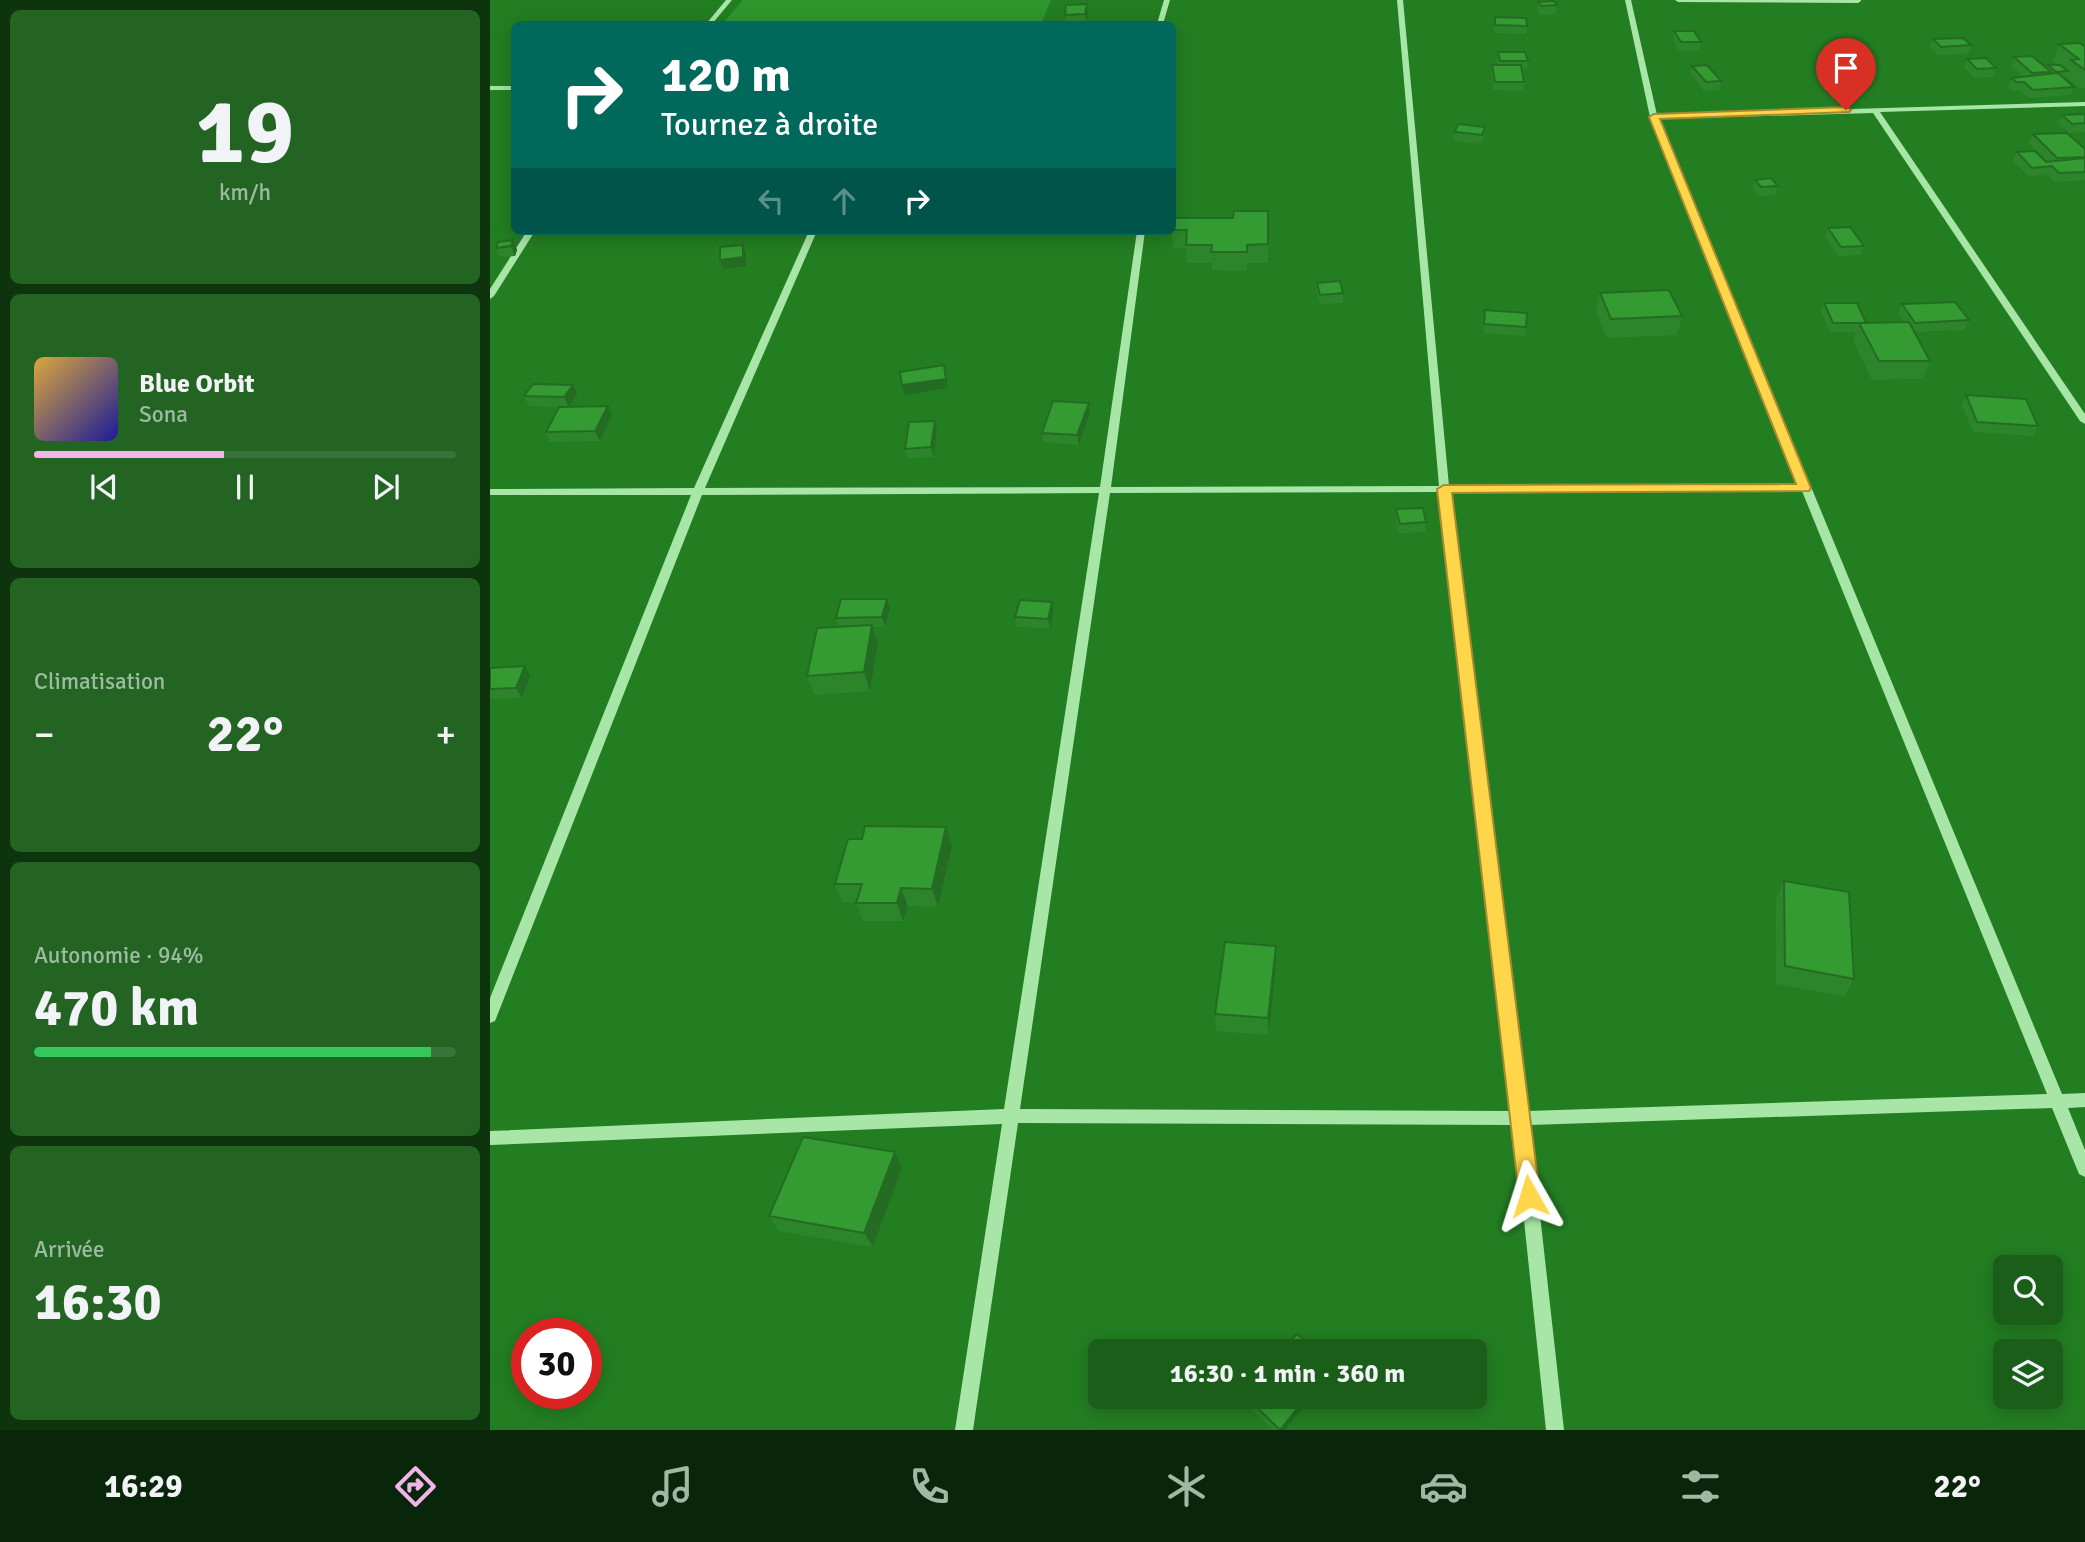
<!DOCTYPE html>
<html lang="fr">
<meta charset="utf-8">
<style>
:root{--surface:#1a5e1a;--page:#236423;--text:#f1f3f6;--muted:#9fbaa2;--line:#387339;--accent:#f1b5eb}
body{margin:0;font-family:Signika,sans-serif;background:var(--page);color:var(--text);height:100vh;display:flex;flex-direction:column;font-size:26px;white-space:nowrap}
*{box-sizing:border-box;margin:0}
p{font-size:23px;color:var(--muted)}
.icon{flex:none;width:38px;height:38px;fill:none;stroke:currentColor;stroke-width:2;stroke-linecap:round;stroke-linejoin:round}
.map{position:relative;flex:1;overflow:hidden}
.side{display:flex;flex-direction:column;gap:10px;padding:10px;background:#0e340e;width:490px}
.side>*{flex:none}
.top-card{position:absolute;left:21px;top:21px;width:665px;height:214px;border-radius:10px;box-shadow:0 4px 18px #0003;background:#00695c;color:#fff;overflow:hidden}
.tools{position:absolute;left:1503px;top:1255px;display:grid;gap:14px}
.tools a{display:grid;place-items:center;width:70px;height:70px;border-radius:10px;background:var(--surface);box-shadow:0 4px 18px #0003;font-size:35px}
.speed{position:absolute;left:21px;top:1318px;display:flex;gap:14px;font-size:35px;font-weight:700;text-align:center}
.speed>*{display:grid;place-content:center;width:91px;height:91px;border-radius:50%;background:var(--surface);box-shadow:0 4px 18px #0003;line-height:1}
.speed .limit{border:10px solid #d22;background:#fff;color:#111}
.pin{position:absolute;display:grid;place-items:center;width:60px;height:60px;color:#fff;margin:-72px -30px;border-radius:50% 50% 50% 0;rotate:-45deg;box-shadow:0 0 7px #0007}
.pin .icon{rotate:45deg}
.me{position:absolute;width:77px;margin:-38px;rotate:354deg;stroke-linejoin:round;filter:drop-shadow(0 0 5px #0008)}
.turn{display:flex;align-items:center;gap:24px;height:147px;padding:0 35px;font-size:32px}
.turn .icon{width:91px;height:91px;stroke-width:2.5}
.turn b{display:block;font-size:49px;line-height:60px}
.lanes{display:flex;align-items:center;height:66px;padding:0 35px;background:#0003;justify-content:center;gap:35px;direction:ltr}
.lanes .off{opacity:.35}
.big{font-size:52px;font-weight:800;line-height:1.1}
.side .card{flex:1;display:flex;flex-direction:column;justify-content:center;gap:10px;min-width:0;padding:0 24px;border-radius:10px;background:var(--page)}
.side .dial{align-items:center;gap:0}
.dial b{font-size:91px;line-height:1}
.song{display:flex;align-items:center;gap:21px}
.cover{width:84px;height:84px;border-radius:10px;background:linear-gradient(135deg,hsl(40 70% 55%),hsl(240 70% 35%))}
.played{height:7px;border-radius:4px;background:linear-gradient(90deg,var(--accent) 45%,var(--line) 45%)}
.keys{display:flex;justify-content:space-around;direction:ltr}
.heat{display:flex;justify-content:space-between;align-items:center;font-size:38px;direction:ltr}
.charge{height:10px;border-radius:5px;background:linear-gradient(90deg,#34c759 94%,var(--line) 0)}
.trip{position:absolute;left:598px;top:1339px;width:399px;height:70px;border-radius:10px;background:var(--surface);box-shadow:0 4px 18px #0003;font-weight:800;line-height:70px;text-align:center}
.dock{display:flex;height:112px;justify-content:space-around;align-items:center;background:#0a260a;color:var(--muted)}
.dock .icon{width:49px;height:49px}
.dock .current{color:var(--accent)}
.dock b{font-size:32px;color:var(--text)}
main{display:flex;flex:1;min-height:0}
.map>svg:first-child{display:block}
.green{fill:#2f962d}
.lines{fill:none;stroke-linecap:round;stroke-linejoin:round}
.stream{fill:#9ee79b;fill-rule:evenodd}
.minor{fill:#a8e6a7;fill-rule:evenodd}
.wall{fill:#2d852b}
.shaded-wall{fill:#246c23}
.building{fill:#349b32;stroke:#246c23;stroke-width:2}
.route{fill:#ffd54a;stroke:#a68a30;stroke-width:2}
</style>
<main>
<section class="side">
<div class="card dial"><b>19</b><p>km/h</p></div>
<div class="card">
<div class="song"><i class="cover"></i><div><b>Blue Orbit</b><p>Sona</p></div></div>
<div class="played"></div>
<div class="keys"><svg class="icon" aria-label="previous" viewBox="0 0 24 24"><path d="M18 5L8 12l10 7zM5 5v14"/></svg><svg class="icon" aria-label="pause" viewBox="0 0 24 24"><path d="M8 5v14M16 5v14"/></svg><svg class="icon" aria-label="next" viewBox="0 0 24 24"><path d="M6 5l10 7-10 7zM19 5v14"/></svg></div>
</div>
<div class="card"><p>Climatisation</p>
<div class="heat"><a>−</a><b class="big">22°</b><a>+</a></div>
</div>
<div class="card"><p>Autonomie · 94%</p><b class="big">470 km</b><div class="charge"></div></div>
<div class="card"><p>Arrivée</p><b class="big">16:30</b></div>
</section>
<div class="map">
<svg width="1595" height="1430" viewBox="0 0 1595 1430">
<rect width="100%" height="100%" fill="#237e22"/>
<polygon class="green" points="253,0 561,0 551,24 232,24"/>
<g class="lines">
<rect class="stream" x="0" y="86" width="24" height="4"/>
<g class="minor">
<polygon points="236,0 242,0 222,24 216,24"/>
<polygon points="674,0 680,0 673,24 667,24"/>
<path d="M907,0H913L959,486L1309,485L1160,117L1135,0H1141L1167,115L1595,102V106L1390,112L1595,414V424L1590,421L1383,113L1169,119L1572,1094L1595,1093V1107L1578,1108L1595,1150V1177L1589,1174L1562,1108L1040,1125L1074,1430H1056L1024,1125L528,1123L483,1430H465L512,1124L0,1145V1131L514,1109L609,493L212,495L7,1016L5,1021L0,1023V998L201,495H0V489L204,488L319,231H327L215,488L610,487L647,231H655L621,487L949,486ZM1312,491L1557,1094L1038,1111L960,492ZM949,492L1022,1111L530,1109L620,493Z"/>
<polygon points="1185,0 1371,0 1371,1 1368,3 1188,2"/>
<polygon points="37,231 45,231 4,296 0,299 0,289"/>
</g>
</g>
<g class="wall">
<polygon points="1048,2 1067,5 1066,14 1050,15 1047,10"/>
<polygon points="597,4 598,13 596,23 576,23 575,15"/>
<polygon points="1005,17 1037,26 1036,34 1004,33"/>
<polygon points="1184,31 1211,42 1209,50 1189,51 1183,39"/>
<polygon points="1443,39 1481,45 1478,54 1448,55 1440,47"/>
<polygon points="1569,44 1595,47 1595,88 1589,88 1575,77 1575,79 1584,87 1580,95 1539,98 1530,90 1523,91 1518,87 1522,78 1533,77 1521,66 1524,57 1557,68 1558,65 1568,65 1563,61"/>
<polygon points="1008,52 1038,61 1037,69 1031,69 1034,82 1033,91 1004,90 1001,73 1002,65 1008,65 1007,60"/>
<polygon points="1477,59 1506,68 1503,77 1484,78 1474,67"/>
<polygon points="1202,66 1231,81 1229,90 1214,91 1201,74"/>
<polygon points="1572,115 1595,115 1595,132 1579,133 1568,124"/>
<polygon points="995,127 994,136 991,144 964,141 965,132"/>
<polygon points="1543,134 1595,149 1595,180 1565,182 1558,175 1539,176 1523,161 1527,152 1557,161 1539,143"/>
<polygon points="1265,180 1288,186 1285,195 1269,196 1263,189"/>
<polygon points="778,211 778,263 757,263 757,271 722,270 722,263 697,263 696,248 683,248 682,231 683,218 743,218"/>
<polygon points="1338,228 1374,246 1371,255 1348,256 1335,237"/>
<polygon points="23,240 27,250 25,256 10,257 6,248"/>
<polygon points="827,283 853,293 853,303 830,304 827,292"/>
<polygon points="1110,293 1192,316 1187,335 1117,338 1106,311"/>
<polygon points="1334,303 1376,323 1415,322 1408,314 1412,304 1479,320 1475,330 1424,332 1440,361 1432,379 1382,380 1363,341 1366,332 1340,332 1331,312"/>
<polygon points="995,310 1036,327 1035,336 993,333"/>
<polygon points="87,394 79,407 39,406 34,396"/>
<polygon points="1476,395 1548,426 1543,436 1483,432 1472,405"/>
<polygon points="599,403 600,412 589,445 553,442 552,433"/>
<polygon points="122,416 110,441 60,442 56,432"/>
<polygon points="445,421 447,430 444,457 417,458 415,449"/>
<polygon points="906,509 936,522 935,532 909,533 906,519"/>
<polygon points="400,609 395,627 382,627 388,644 380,691 324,695 317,676 349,627 346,618"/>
<polygon points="564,612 560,628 527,627 525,617"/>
<polygon points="0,668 40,676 32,698 0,699"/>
<polygon points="456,827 462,846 448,907 418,906 413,921 373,921 366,902 352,902 345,884 372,839"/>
<polygon points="1294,881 1364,979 1354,996 1286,984 1286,899"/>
<polygon points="786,963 779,1035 726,1031 725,1014"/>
<polygon points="412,1168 383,1247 289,1231 279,1216"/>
<polygon points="754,1396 822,1396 795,1430 783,1430 754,1402"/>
</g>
<g class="shaded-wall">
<polygon points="597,4 598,13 596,23 595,14"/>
<polygon points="23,240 27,250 25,256 21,246"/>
<polygon points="253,245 256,254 256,266 233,269 230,260"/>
<polygon points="454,365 458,388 414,395 412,385"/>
<polygon points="83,385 87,394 79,407 74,397"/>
<polygon points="599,403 600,412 589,445 587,435"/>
<polygon points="118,406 122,416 110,441 105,431"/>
<polygon points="445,421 447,430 444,457 441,447"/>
<polygon points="397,599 400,609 395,627 392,617"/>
<polygon points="562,602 564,612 560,628 558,619"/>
<polygon points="382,625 388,644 380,691 374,672"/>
<polygon points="35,666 40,676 32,698 26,688"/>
<polygon points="456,827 462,846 448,907 442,889"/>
<polygon points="411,888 418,906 413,921 407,903"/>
<polygon points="786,946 786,963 779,1035 778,1018"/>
<polygon points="405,1152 412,1168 383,1247 374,1233"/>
<polygon points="817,1396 822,1396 795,1430 790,1430"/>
</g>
<g class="building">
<polygon points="1064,1 1067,5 1051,6 1048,2"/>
<polygon points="597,4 595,14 575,15 576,5"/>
<polygon points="1005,17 1036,18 1037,26 1005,25"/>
<polygon points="1184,31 1204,31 1211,42 1191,42"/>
<polygon points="1473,38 1481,45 1451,47 1443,39"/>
<polygon points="1590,43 1595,47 1595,70 1581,60 1589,59 1569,44"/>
<polygon points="1008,52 1035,52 1038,61 1010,61"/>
<polygon points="1542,56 1561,72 1542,73 1524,57"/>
<polygon points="1496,58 1506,68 1487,69 1477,59"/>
<polygon points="1002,65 1031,65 1034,82 1005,82"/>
<polygon points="1217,65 1231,81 1216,82 1202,66"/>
<polygon points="1558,65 1570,65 1578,71 1566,72"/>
<polygon points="1568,73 1584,87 1543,90 1534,82 1526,82 1522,78"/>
<polygon points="1594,114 1595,115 1595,123 1582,124 1572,115"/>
<polygon points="968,124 995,127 992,135 965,132"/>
<polygon points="1577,133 1595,149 1595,157 1567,158 1543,134"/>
<polygon points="1545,151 1556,162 1595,158 1595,172 1569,173 1562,166 1542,168 1527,152"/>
<polygon points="1281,178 1288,186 1271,187 1265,180"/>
<polygon points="744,211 778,211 778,244 757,245 757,252 721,252 722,245 696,245 697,230 682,230 683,218 743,218"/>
<polygon points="1360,227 1374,246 1351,247 1338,228"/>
<polygon points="23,240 21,246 6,248 8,242"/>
<polygon points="253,245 253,257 230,260 230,247"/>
<polygon points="850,281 853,293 830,295 827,283"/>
<polygon points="1179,290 1192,316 1121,319 1110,293"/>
<polygon points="1465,302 1479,320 1425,323 1412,304"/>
<polygon points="1334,303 1367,303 1376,323 1343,323"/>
<polygon points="995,310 1037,313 1036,327 994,324"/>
<polygon points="1419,322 1440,361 1389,361 1369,323"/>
<polygon points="454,365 456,379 412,385 410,372"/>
<polygon points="43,384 83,385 74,397 34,396"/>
<polygon points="1476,395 1536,399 1548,426 1487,422"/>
<polygon points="563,401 599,403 587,435 552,433"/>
<polygon points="118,406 105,431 56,432 69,407"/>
<polygon points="445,421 441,447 415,449 419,422"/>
<polygon points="933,508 936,522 910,524 906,509"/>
<polygon points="351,599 397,599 392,617 346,618"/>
<polygon points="530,600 562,602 558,619 525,617"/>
<polygon points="382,625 374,672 317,676 327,628"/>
<polygon points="35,666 26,688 0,689 0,668"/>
<polygon points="375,826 456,827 442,889 411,888 407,903 366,903 372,884 345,884 358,839 372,839"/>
<polygon points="1294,881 1359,892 1364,979 1295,966"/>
<polygon points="735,942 786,946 778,1018 725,1014"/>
<polygon points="313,1137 405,1152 374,1233 279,1216"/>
<polygon points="807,1334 826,1351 792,1351"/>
<polygon points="755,1396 817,1396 790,1430"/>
</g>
<polygon class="route" points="1356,107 1361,110 1359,112 1170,119 1321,488 1319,491 962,493 1050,1196 1047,1203 1039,1206 1032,1203 1029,1196 947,489 954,485 1306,484 1159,117 1164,114"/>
</svg>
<div class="tools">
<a><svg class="icon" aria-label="search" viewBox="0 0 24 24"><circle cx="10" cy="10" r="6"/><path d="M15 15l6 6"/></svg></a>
<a><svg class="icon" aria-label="layers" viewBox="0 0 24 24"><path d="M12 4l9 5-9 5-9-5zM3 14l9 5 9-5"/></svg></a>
</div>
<div class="speed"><div class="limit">30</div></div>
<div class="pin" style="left:1356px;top:110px;background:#d93025"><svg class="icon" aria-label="arrive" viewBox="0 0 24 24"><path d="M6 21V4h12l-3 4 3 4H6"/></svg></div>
<svg class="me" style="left:1039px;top:1196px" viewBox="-20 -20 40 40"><path d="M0-17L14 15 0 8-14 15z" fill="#ffd54a" stroke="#fff" stroke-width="4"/></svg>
<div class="trip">16:30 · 1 min · 360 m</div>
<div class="top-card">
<div class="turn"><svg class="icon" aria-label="right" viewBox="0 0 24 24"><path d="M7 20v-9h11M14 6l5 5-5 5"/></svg><div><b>120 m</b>Tournez à droite</div></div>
<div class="lanes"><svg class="icon off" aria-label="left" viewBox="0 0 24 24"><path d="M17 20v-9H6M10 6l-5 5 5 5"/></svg><svg class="icon off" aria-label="ahead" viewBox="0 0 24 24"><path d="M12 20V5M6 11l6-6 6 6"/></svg><svg class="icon" aria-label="right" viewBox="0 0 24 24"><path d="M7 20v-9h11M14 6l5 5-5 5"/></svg></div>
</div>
</div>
</main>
<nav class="dock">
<b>16:29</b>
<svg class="icon current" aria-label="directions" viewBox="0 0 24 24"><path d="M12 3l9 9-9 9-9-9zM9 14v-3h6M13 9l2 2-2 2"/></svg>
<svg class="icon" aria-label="music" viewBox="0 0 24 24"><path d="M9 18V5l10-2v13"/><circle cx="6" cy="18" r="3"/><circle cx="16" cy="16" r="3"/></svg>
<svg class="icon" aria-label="phone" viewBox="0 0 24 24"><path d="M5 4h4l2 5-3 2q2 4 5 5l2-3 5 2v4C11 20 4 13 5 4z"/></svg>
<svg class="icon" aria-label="climate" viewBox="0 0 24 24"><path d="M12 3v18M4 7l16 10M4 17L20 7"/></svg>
<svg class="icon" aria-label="car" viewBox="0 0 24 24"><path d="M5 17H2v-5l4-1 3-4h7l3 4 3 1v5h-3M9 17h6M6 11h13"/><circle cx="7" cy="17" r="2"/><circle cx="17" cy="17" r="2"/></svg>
<svg class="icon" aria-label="filters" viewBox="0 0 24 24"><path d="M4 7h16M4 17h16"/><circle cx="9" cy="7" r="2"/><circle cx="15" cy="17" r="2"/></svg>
<b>22°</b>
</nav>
